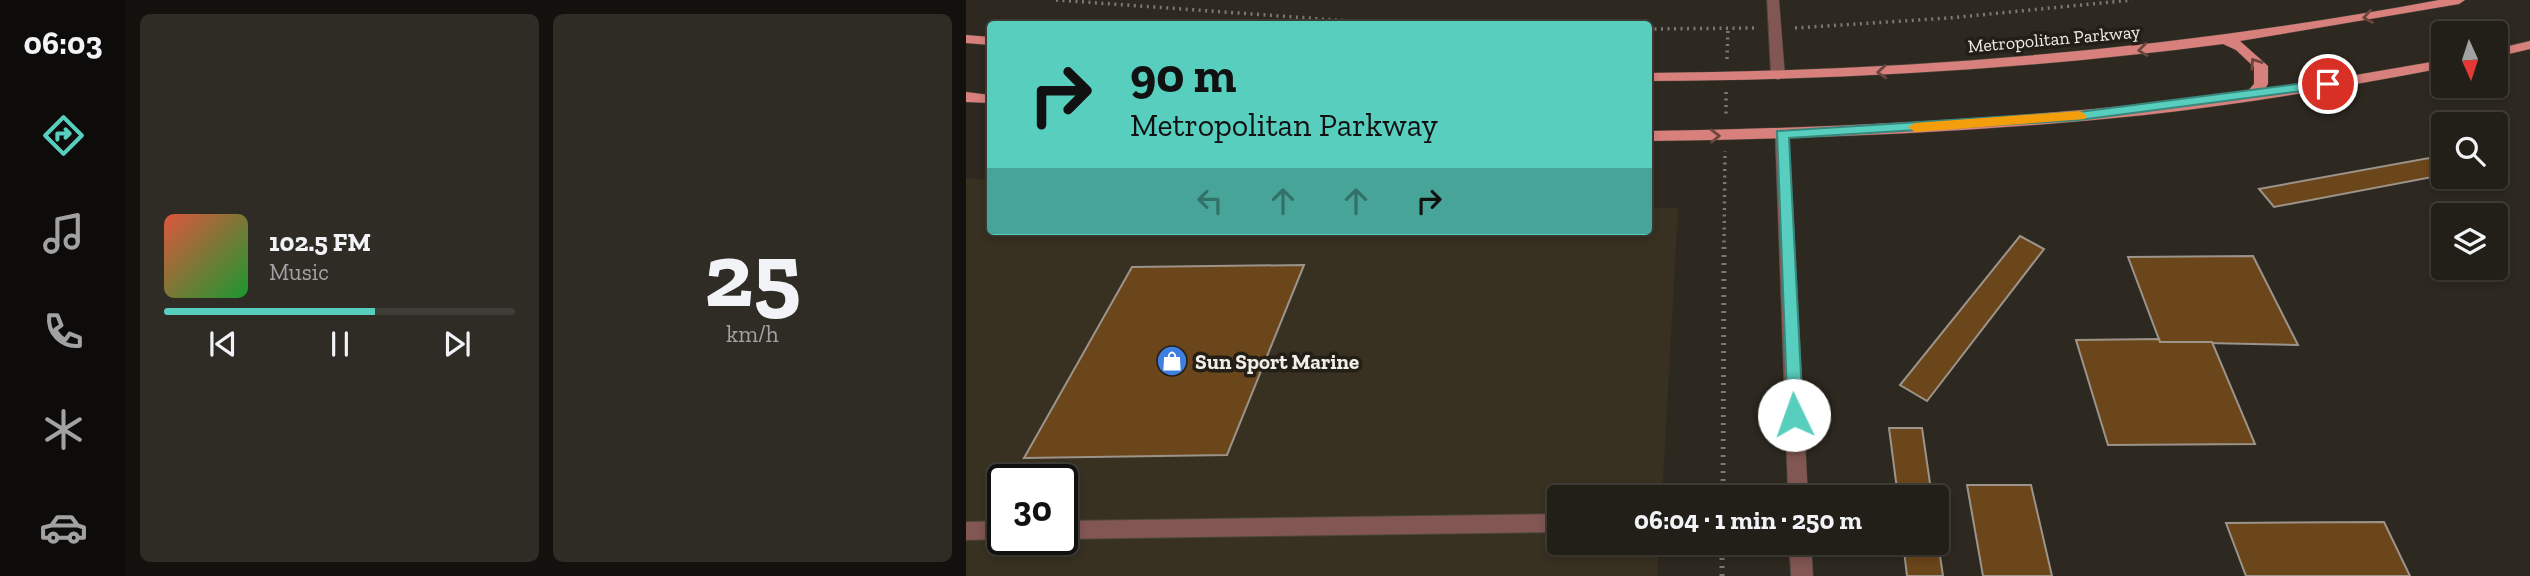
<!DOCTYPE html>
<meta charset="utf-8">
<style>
:root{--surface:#221f18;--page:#2e2c25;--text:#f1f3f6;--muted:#a2a2a2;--line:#3f3d37;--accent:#58cebf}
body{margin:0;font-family:"Zilla Slab",serif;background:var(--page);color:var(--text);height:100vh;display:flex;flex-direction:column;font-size:26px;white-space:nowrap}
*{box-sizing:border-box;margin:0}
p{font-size:23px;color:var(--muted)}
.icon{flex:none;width:38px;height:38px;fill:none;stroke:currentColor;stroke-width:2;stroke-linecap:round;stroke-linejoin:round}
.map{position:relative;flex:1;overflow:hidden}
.panel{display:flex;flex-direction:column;gap:14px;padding:14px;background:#13110d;width:840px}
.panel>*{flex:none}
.hud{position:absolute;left:21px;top:21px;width:665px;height:214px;border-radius:7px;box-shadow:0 4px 10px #0003,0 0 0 2px var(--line);background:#58cebf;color:#111;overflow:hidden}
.needle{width:46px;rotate:177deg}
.fabs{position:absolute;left:1465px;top:21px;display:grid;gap:14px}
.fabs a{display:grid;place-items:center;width:77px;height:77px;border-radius:7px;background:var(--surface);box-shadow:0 4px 10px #0003,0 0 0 2px var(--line);font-size:35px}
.speed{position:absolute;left:21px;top:464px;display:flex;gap:14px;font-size:35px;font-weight:700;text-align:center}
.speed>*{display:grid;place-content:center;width:91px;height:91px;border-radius:50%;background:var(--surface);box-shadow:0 4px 10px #0003,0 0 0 2px var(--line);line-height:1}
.speed .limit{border:4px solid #111;border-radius:10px;background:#fff;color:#111}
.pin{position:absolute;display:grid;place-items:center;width:60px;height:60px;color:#fff;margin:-30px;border:4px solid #fff;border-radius:50%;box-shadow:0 2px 7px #0007}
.me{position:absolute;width:77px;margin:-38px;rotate:357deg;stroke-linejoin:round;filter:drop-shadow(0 0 5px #0008)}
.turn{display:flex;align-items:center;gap:24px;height:147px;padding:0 28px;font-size:32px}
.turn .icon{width:91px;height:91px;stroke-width:2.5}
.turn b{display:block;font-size:49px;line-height:60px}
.lanes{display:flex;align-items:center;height:66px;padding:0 28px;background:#0003;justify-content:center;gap:35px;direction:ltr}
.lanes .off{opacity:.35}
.panel .card{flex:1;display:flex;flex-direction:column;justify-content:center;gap:10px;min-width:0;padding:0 24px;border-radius:10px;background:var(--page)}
.panel .dial{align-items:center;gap:0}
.dial b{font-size:91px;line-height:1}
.song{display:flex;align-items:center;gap:21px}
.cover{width:84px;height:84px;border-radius:10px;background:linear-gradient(135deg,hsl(10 70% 55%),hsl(130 70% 35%))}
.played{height:7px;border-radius:4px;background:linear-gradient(90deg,var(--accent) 60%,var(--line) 60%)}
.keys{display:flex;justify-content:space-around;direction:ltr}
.panel .tiles{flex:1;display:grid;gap:14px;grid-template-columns:repeat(2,1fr)}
.trip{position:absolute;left:581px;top:485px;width:402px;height:70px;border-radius:7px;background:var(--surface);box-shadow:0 4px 10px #0003,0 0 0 2px var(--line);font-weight:700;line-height:70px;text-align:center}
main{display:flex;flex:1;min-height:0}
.tab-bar{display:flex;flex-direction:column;width:126px;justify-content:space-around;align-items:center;background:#0e0c0a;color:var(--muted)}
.tab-bar .icon{width:49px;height:49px}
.tab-bar .active{color:var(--accent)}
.tab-bar b{font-size:32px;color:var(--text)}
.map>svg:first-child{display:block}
.built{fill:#383122;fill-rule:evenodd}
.building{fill:#6b461b;stroke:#9c938a;stroke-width:2}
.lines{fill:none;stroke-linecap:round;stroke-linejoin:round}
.lane-casing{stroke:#48453c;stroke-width:2}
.street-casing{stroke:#48453c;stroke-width:1}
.primary-casing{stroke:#48453c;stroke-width:1}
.path-far1{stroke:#7c7971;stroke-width:3.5;stroke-dasharray:2 4.5;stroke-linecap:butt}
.path{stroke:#7c7971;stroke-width:5;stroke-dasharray:2 6;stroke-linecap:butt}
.lane{fill:#815653;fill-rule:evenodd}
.street{fill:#815653;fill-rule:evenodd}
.primary{fill:#d8807c;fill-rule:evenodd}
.oneway{stroke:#6b463f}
.route{fill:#58cebf;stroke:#39867c;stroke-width:2}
.slow{fill:#f59e0b}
.labels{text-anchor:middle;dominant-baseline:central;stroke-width:7;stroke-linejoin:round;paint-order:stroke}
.far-street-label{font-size:18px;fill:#f0eee8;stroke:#231f16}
.poi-label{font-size:21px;font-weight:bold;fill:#f0eee8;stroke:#231f16;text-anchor:start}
</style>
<main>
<nav class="tab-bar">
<b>06:03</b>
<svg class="icon active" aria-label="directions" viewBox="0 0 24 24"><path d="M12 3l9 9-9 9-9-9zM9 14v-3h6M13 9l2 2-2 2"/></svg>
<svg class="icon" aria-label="music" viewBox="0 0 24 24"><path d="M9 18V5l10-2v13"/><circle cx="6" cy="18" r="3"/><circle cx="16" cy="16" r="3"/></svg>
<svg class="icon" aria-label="phone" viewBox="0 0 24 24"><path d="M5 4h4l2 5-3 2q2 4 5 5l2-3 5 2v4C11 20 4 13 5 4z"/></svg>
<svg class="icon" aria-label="climate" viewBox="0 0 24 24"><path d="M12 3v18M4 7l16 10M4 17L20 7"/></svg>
<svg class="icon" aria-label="car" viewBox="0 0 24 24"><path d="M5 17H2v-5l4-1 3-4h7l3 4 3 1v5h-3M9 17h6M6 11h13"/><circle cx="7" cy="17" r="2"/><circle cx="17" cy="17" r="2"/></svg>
</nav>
<section class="panel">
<div class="tiles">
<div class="card">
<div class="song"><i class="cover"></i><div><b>102.5 FM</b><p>Music</p></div></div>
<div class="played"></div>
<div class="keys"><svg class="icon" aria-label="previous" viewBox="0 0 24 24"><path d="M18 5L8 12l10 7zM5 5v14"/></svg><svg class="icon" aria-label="pause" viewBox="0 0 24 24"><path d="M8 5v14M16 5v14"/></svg><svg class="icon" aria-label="next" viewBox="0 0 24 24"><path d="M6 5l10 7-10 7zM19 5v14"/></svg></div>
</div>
<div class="card dial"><b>25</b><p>km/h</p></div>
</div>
</section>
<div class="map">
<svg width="1564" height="576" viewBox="0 0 1564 576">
<rect width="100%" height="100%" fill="#2d2920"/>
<path class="built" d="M0,178L24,180V231H682L683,208H712L696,497H593V542L693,543L691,576H0ZM37,480H96V539H37Z"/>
<g class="building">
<polygon points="1463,158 1477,171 1477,175 1308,207 1293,189"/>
<polygon points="1054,236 1078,249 961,401 934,385"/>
<polygon points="1287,256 1332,345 1194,342 1162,257"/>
<polygon points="338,265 261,455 58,458 166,267"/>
<polygon points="1193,339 1194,342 1246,342 1289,444 1142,445 1110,340"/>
<polygon points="923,428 956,428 966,497 932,497"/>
<polygon points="1001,485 1065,485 1086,576 1017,576"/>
<polygon points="1418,522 1444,576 1280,576 1260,523"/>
<polygon points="971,535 977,576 941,576 937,542 971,542"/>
</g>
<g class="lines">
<g class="lane-casing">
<g id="lane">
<polygon points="593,514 593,532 96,539 95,539 96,521"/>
<polygon points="37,521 38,539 0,540 0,522"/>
</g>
</g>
<g class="street-casing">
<g id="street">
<polygon points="801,0 813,0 819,76 812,80 805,76"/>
<polygon points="816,129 823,134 842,497 822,497 809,134"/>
<polygon points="823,542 845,542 847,576 825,576"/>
</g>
</g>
<g class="primary-casing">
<g id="primary">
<path d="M1473,0H1499L1493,4L1274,41L1302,66V84L1297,91L1477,60V68C1378,87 1279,104 1179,115C1014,132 848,139 682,141V131C883,128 1082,117 1280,93L1288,84V67L1270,50L1257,44C1066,69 875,80 682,81V73C949,71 1211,49 1473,0Z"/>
<polygon points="0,35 24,37 24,45 0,43"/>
<polygon points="1564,41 1564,49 1530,57 1530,49"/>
<polygon points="0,92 24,95 24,103 0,102"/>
</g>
</g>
<g class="path-far1">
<polyline points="90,0 426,24"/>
<polyline points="829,28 983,18 1166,0"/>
<polyline points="682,29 788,28"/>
<polyline points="761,59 762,28"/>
<polyline points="760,92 760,115"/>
<polyline points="758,249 759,151"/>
</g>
<g class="path">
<polyline points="757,497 758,247"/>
<polyline points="756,542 756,576"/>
</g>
<use href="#lane" class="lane"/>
<use href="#street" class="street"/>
<use href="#primary" class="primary"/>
</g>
<defs><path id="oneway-chevron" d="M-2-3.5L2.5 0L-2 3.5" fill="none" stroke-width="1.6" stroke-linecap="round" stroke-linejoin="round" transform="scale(1.75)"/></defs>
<g class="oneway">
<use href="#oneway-chevron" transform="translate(1402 17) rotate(170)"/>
<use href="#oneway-chevron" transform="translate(1177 50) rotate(173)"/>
<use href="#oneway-chevron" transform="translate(1289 63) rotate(-124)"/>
<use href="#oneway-chevron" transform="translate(916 72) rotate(176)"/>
<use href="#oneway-chevron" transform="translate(749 136) rotate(-1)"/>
</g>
<polygon class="route" points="1362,80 1367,81 1367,87 1113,120 823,138 837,415 828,423 822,421 811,131 1113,112"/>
<polygon class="slow" points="1114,111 1121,116 1119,119 949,132 942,127 949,123"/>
<defs>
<g id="shop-disc" transform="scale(1.575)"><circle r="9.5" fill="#3f7fe0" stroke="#231f16"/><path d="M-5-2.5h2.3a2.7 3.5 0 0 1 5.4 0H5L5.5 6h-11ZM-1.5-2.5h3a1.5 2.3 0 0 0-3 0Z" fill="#fff"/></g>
</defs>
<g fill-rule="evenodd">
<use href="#shop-disc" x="206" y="361"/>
</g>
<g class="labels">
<g class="far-street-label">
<text transform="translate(1088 39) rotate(-5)">Metropolitan Parkway</text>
</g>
<g class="poi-label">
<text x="229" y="361">Sun Sport Marine</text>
</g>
</g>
</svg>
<div class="fabs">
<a><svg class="needle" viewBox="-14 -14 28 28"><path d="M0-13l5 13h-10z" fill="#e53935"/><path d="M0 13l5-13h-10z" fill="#a2a2a2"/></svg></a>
<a><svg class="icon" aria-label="search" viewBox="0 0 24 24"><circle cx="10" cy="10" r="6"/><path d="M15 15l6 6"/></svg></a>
<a><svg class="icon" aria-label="layers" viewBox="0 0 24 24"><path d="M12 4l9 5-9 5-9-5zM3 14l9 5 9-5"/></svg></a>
</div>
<div class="speed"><div class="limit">30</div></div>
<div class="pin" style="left:1362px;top:84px;background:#d93025"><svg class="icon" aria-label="arrive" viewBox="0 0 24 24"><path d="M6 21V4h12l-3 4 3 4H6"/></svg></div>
<svg class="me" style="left:828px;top:415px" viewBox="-20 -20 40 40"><circle r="19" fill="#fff"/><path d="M0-13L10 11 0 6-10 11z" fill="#58cebf"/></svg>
<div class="trip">06:04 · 1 min · 250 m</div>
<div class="hud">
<div class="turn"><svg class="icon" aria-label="right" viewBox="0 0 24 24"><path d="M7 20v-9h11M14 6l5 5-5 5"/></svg><div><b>90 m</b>Metropolitan Parkway</div></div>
<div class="lanes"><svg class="icon off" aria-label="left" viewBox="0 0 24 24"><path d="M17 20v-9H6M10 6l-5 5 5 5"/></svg><svg class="icon off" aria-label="ahead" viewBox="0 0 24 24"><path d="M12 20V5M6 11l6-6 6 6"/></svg><svg class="icon off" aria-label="ahead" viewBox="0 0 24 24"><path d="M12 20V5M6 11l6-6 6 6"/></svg><svg class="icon" aria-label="right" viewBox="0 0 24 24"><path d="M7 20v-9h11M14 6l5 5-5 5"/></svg></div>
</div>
</div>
</main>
